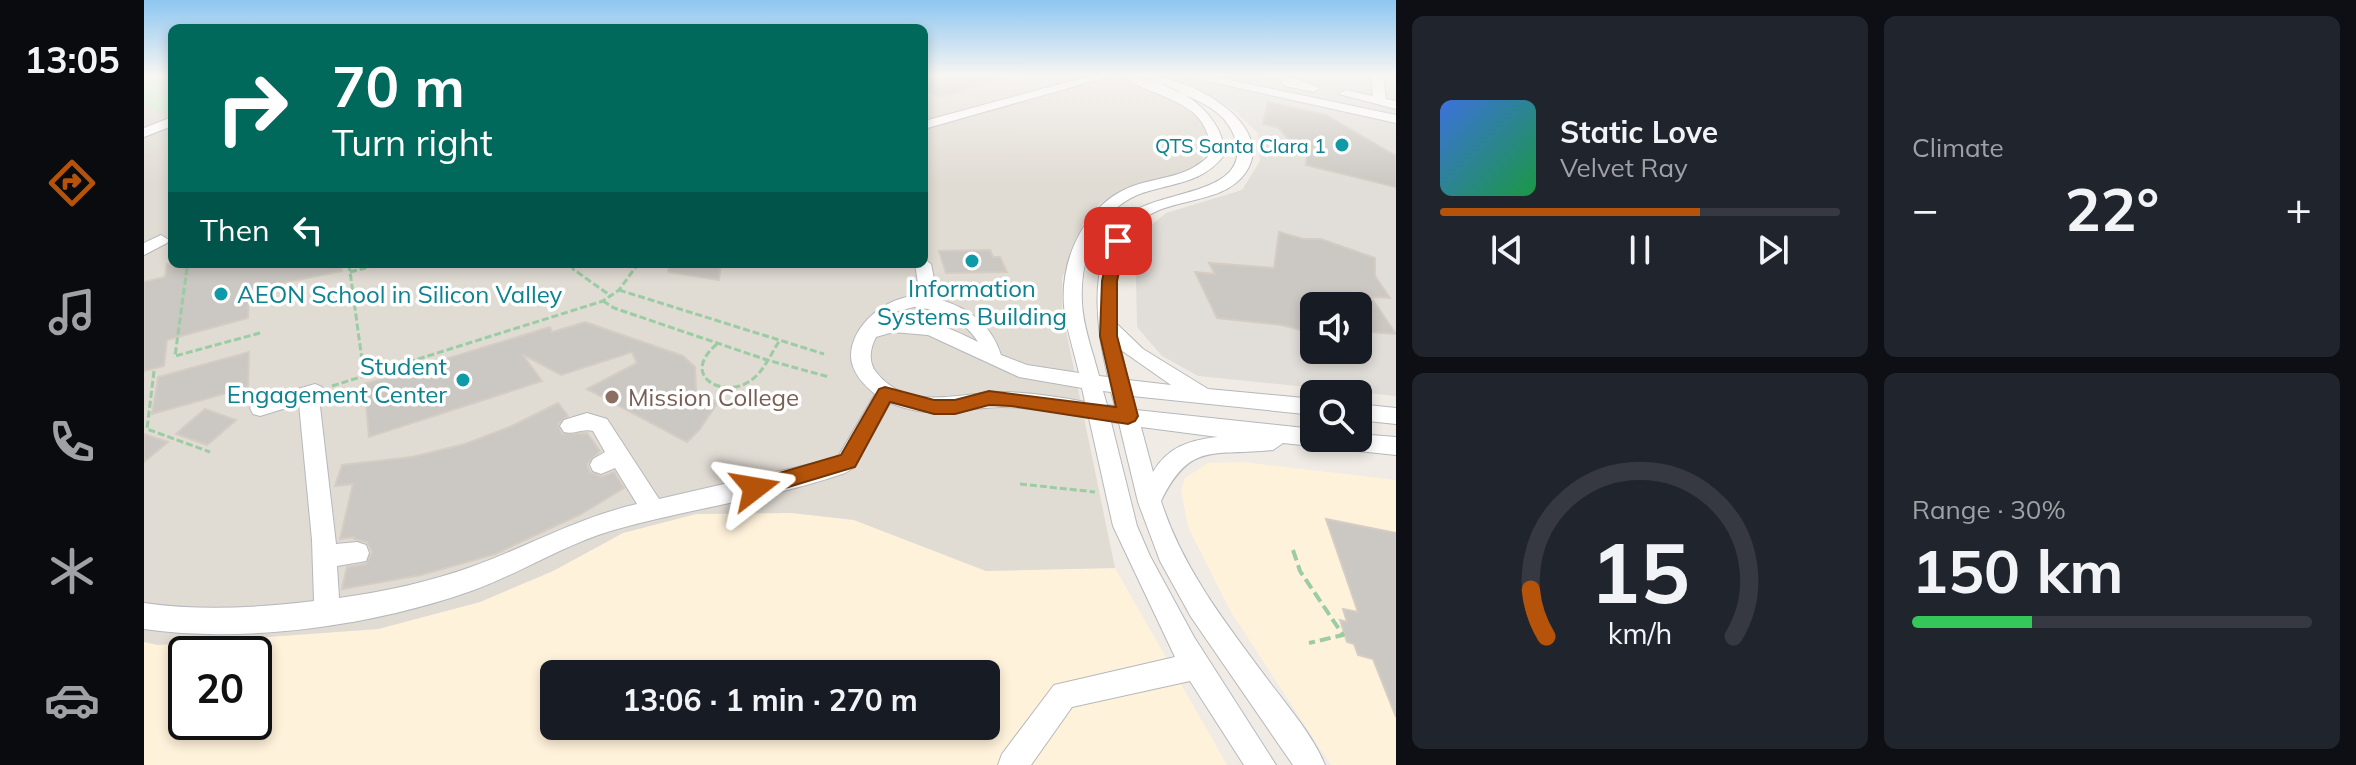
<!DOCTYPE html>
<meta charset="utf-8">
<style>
:root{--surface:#171b24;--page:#20242c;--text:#f1f3f6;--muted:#9ea1a6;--line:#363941;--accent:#b45309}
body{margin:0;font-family:Mulish,sans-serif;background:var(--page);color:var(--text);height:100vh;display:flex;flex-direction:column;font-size:30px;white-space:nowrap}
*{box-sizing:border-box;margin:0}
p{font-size:26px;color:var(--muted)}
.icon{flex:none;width:44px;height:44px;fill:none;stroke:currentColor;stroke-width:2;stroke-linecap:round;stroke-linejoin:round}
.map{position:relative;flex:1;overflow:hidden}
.details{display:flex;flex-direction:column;gap:16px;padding:16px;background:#0d0f14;width:960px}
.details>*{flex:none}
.banner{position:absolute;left:24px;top:24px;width:760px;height:244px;border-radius:12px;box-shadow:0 4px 12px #0003;background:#00695c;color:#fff;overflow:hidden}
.buttons{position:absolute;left:1156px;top:292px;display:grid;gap:16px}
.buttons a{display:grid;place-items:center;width:72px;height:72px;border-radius:12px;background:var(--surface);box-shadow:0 4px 12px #0003;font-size:40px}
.speed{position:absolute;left:24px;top:636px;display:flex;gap:16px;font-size:40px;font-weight:700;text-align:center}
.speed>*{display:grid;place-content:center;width:104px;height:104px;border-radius:50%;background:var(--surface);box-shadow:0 4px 12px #0003;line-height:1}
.speed .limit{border:4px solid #111;border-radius:12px;background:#fff;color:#111}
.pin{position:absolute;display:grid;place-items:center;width:68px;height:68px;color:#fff;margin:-34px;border-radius:16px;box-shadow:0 4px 12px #0006}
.me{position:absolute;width:88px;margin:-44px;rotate:76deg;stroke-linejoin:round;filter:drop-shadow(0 0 6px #0008)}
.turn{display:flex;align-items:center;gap:28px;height:168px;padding:0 32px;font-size:36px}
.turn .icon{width:104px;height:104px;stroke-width:2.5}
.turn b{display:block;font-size:56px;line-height:68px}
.then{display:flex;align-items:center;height:76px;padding:0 32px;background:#0003;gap:16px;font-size:30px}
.big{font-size:60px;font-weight:700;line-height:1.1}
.details .card{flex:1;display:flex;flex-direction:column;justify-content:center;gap:12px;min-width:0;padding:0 28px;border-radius:12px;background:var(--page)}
.details .dial{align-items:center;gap:0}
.dial svg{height:208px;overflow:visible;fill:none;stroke:var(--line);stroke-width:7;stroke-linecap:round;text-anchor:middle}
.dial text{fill:var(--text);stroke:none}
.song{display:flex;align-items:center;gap:24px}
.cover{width:96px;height:96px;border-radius:12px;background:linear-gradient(135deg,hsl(220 70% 55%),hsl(140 70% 35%))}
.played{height:8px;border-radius:4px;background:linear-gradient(90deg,var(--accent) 65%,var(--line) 65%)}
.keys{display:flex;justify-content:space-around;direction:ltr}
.heat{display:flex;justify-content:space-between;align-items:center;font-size:44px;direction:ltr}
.charge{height:12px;border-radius:6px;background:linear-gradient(90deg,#34c759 30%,var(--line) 0)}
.details .tiles{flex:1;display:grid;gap:16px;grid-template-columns:repeat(2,1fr)}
.trip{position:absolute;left:396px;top:660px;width:460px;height:80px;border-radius:12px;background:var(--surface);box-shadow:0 4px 12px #0003;font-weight:700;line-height:80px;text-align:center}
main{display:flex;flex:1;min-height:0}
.tabs{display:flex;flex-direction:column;width:144px;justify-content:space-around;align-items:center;background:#090b0e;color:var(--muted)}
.tabs .icon{width:56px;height:56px}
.tabs .on{color:var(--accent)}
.tabs b{font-size:36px;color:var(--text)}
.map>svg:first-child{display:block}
.commercial{fill:#fff2db;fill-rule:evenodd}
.industrial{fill:#e1ded9;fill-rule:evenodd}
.education{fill:#e0dbd3}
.green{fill:#c5e8c0}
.building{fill:#cbc7c2;stroke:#d5cdc3;stroke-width:2}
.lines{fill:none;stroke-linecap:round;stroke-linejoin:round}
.minor-casing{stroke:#b5b8bc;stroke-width:2}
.path-far1{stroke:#9bcca3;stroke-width:3;stroke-dasharray:7 3;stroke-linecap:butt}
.path{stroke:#9bcca3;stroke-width:4;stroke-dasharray:11 5;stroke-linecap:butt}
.minor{fill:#fff;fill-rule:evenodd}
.route{fill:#b45309;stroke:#753606;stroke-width:2}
.culture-dot{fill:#0f9aa8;stroke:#fff;stroke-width:3}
.education-dot{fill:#8d6e63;stroke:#fff;stroke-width:3}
.labels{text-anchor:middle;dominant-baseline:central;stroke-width:7;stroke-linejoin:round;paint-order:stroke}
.far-culture-label{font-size:20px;fill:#0d838f;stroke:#fff;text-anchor:end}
.culture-label{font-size:24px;fill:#0d838f;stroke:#fff}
.education-label{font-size:24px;fill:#785e54;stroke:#fff;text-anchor:start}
</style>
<main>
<nav class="tabs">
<b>13:05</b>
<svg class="icon on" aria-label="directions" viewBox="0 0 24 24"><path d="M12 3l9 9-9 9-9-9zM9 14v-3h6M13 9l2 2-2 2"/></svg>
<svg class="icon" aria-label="music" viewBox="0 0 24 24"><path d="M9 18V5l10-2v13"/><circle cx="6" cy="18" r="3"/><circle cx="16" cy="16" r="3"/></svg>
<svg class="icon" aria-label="phone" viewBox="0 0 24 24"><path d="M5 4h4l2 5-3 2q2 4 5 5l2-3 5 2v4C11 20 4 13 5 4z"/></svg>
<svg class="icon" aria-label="climate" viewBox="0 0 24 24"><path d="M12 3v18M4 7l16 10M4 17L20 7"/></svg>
<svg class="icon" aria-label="car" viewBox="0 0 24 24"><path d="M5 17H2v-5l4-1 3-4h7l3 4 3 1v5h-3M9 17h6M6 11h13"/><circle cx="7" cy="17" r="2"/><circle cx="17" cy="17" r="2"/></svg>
</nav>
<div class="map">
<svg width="1252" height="765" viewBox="0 0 1252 765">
<rect width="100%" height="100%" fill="#f0ece5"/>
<g class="commercial">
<polygon points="1099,462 1252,480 1252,765 1187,765 1087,612 1044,527 1037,490 1041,478 1064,463"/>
<path d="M648,513L710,520L842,571L971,568L1083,765H0V642L14,645L234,629L336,602L409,571L479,533L552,514ZM42,654H110V722H42ZM410,674H842V726H410Z"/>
</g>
<path class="industrial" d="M1024,77H1252V396L1054,376L1018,356L993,327L991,238L1022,213L1098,190L1116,161L1114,133L1092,112L1051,87ZM1170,306H1214V350H1170Z"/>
<polygon class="education" points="0,77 28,77 28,264 780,264 780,77 976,77 1022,95 1057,119 1068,136 1056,164 1038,174 986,187 956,203 938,226 918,278 918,311 971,568 842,571 710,520 648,513 552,514 479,533 409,571 336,602 234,629 14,645 0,642"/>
<polygon class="green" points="0,77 28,77 28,117 0,105"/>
<g class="building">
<polygon points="780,76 857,76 858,79 795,97 780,88"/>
<polygon points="1124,102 1182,115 1252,156 1252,187 1162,165 1164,145 1144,139 1135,128 1119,124"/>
<polygon points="1135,232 1159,239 1177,239 1231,258 1231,276 1246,298 1227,297 1252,334 1214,331 1214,306 1170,306 1170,334 1138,325 1073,318 1051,272 1071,274 1065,263 1130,268"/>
<polygon points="846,250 849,257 856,257 863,272 802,273 795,251"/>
<polygon points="23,264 197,264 198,271 105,290 104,318 23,340 20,366 0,371 0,282 21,277"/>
<polygon points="525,264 577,264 575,280 524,272"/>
<polygon points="441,322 539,356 551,367 552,392 574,402 556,429 543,442 443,389 493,363 488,352 417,375 378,354 398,381 225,437 220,384 406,327 408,332"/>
<polygon points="105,352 104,387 8,414 14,377"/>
<polygon points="414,403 424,416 414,424 418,434 443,433 456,451 443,464 446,472 458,477 470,472 480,488 437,514 351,554 277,575 198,589 203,567 222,564 228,552 223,542 210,539 210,537 196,539 209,484 191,486 198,465 268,457 321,444 368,426"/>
<polygon points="61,409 92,420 63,445 32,434"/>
<polygon points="0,434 24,442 0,462"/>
<polygon points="1182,519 1252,533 1252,717 1229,659 1214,655 1210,644 1203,642 1196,620 1203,622 1199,609 1214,612"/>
</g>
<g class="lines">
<g class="minor-casing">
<g id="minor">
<polygon points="946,76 967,76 780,129 780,121"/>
<path d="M978,76C1022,76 1078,107 1081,154C1061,181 1036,182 1005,191C956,204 935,255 938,303C939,327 949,352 955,376L964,377C952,328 943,259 980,219C1007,189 1101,198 1093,145C1091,135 1086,126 1079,118C1058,97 1028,93 1005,76C1043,76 1134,124 1102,172C1077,209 1015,194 989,229C971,253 970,295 973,324L999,349L1064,389L1170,399V415L988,396L992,410L1170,429V438H1214V434L1252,437V455L1139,443L1129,450C1070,457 1047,440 1017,501C1039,570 1084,626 1127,684C1146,709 1169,736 1181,765H1149L1047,617L1016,561L994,502L975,423L967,422L993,526L1006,556L1050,637L1132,765H1100L1046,681L928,707L887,765H854L858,754L910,685L1031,657L969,526L945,418C916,413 887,407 858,407C812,408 793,421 746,403L711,467L701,473C626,499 546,508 470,530C421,544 377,573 330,590C232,625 103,644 0,629V603C55,611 114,608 170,601L168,540L155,404L116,416L109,414L106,408L109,402L171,384L178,387L181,392L175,398L192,544L213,542L222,545L225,553L222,561L193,566L195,598C239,592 285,582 327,567C383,547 435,517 493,504L471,468L457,474L449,471L446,465L449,459L461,452L449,431C438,428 430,435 420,432L416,426L420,420L443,413L463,419L515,499L688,459L695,455L731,394C720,385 708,373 707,357C706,325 745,294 776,296L771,264H780V259L787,264L794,299C825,308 847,324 857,355L883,365L935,373C930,351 922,328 920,306C916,258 942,203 989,186C1017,176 1046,178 1067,153C1065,98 1013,101 978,76ZM770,307C795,309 821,320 834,342C806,328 777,315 744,321L754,311ZM749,332L784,335L875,377L938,388L941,402C915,397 888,393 861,392C818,391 765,414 732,372C724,362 726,348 732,337ZM977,350L1027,385L984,380ZM959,391L967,392L971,406L963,405ZM997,427L1074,437C1045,440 1024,447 1009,472Z"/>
<polygon points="1041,76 1067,76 1252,115 1252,123"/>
<polygon points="1133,76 1146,76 1176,88 1170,92 1141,86"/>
<polygon points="1227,76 1239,76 1242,99 1252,101 1252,109 1195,94 1201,90 1229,96"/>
<polygon points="28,117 28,126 0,137 0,128"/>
<polygon points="17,235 25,240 23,243 0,255 0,243"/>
<polygon points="1214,404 1252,408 1252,424 1214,420"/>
</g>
</g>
<g class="path-far1">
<polyline points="205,264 220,375"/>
<polyline points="430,264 429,269 467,296"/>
<polyline points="43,268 31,356 116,333"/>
<polyline points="206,272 237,264"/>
<polyline points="475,290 680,354"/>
<polyline points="459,301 470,308 623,360 685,377"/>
<path d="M573,344C534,377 581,399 606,381C620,372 627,353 636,340"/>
<polyline points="10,371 3,429 66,452"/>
<polyline points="188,386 459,301 475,290 494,264"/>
<polyline points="86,392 87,397 102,398"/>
<polyline points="876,484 951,492"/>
</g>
<polyline class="path" points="1149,550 1156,571 1199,635 1165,643"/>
<use href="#minor" class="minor"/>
</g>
<linearGradient id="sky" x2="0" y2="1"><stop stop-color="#8dc6f1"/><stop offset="0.41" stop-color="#f8f6f3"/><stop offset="1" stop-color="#f8f6f3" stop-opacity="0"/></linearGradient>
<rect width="1252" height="184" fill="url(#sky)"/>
<polygon class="route" points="974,237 982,241 973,281 973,336 994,416 991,421 984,424 867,406 845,405 811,414 790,414 746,402 711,467 611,497 604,494 601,488 604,482 697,455 735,389 741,387 790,400 811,400 845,391 972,407 956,336 958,281 967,241"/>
<g class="culture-dot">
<circle cx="1198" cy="145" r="8"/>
<circle cx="828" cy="261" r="8"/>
<circle cx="77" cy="294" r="8"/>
<circle cx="319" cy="380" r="8"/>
</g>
<circle class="education-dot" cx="468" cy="397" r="8"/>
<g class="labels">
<g class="far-culture-label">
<text x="1182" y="145">QTS Santa Clara 1</text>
</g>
<g class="culture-label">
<text x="828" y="288">Information<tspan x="828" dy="28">Systems Building</tspan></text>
<text x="93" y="294" text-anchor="start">AEON School in Silicon Valley</text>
<text x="303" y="366" text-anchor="end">Student<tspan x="303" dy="28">Engagement Center</tspan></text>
</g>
<g class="education-label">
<text x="484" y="397">Mission College</text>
</g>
</g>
</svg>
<div class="buttons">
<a><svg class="icon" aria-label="sound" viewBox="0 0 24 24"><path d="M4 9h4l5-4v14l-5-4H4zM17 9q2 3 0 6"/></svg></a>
<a><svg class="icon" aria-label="search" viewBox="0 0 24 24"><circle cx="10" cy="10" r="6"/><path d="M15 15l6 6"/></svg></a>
</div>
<div class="speed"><div class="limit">20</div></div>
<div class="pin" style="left:974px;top:241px;background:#d93025"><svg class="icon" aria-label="arrive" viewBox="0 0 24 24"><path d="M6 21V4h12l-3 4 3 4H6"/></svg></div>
<svg class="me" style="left:611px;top:488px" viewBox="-20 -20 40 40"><path d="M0-17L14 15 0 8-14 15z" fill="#b45309" stroke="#fff" stroke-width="4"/></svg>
<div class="trip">13:06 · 1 min · 270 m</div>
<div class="banner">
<div class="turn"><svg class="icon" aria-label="right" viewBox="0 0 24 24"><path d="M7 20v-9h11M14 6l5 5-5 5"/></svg><div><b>70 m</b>Turn right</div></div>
<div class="then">Then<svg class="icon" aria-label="left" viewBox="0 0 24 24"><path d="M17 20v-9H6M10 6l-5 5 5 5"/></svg></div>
</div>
</div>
<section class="details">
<div class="tiles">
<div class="card">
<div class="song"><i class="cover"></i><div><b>Static Love</b><p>Velvet Ray</p></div></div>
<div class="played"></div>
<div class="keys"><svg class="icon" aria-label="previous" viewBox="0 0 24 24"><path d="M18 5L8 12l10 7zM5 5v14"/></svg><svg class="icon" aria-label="pause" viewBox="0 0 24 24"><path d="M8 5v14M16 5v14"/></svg><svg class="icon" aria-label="next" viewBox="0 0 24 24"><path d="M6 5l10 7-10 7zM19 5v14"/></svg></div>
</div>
<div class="card"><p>Climate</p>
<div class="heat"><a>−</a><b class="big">22°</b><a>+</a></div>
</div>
<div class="card dial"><svg viewBox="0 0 100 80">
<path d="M14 69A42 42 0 1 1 86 69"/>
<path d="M14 69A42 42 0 0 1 8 51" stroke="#b45309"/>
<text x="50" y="56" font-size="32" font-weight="700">15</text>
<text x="50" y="72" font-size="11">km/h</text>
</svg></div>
<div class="card"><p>Range · 30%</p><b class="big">150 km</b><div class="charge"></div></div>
</div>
</section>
</main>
